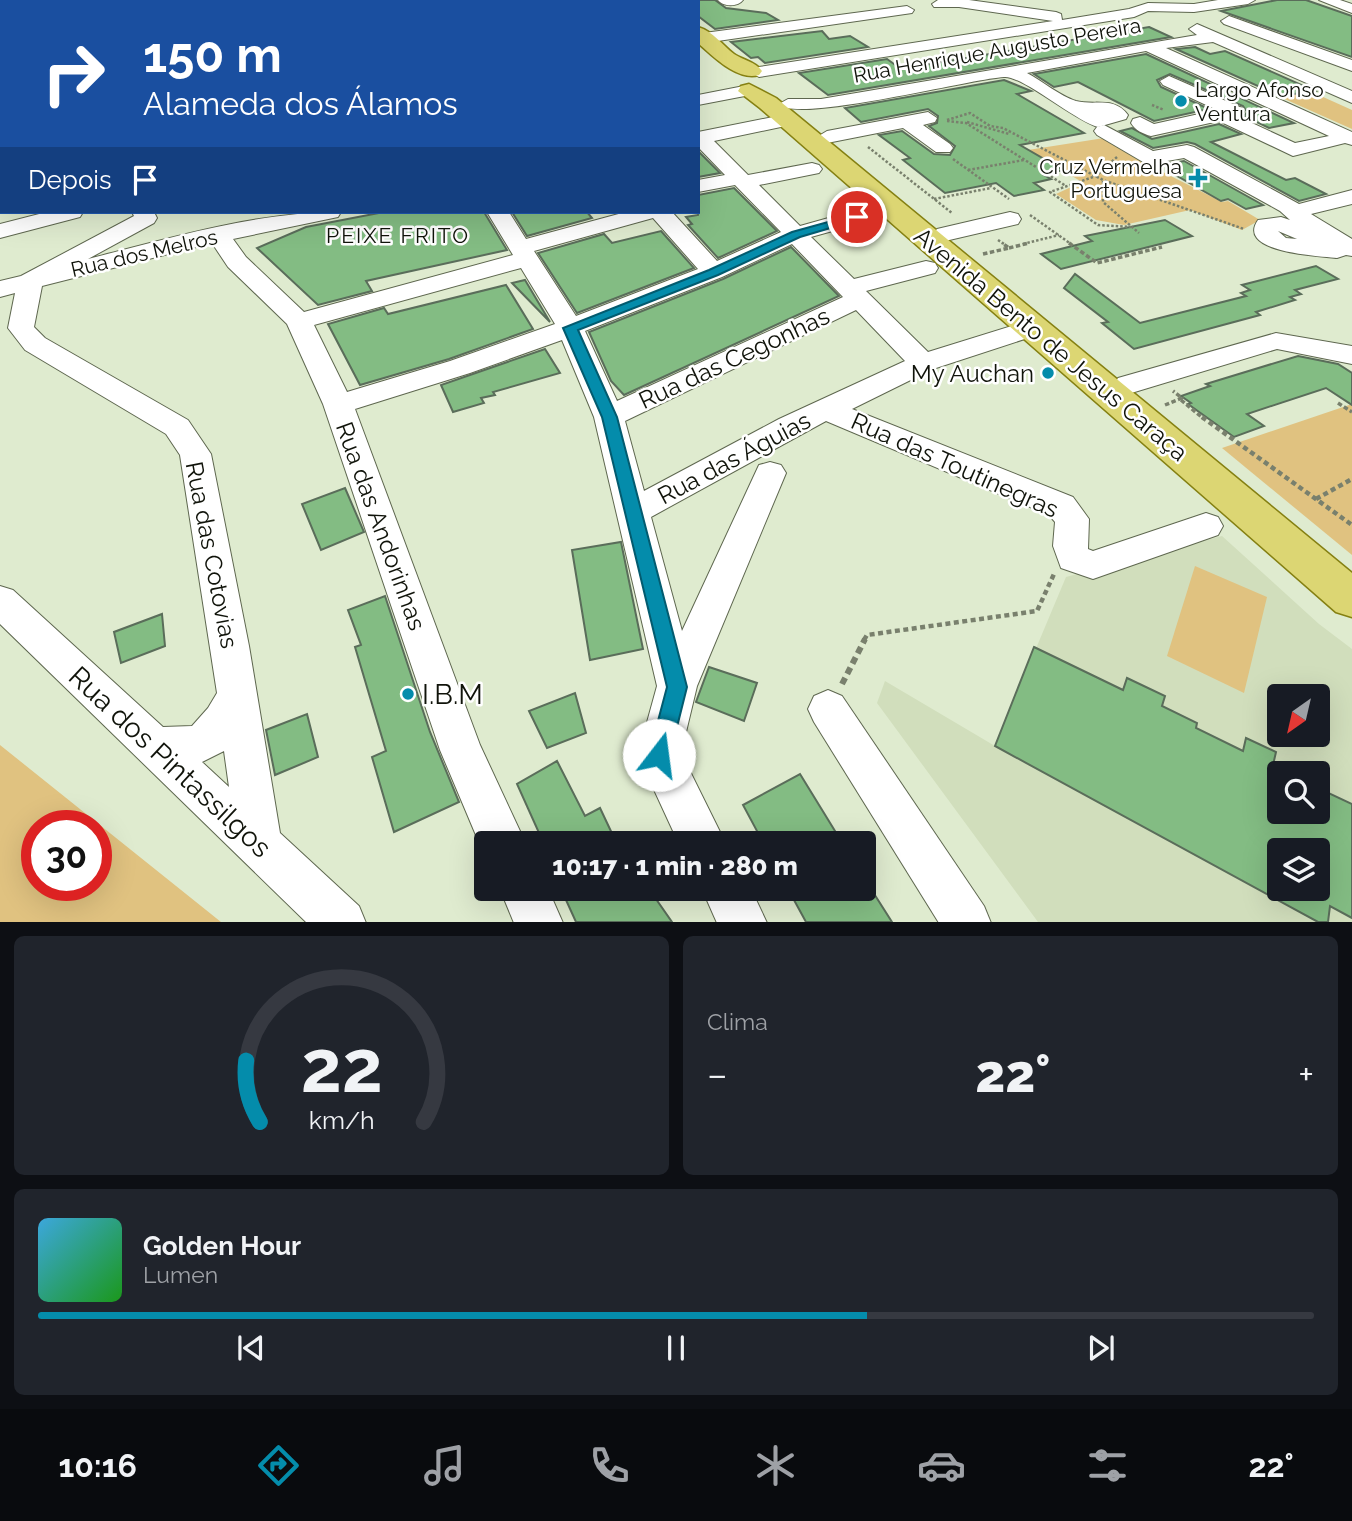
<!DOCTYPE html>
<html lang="pt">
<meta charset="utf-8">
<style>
:root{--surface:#171b24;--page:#20242c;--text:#f1f3f6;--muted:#9ea1a6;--line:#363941;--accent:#048cab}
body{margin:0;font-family:Raleway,sans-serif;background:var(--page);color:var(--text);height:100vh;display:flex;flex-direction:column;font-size:26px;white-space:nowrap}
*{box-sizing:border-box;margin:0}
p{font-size:23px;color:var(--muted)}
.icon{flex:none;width:38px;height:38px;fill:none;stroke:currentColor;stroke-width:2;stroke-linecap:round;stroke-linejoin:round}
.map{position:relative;height:922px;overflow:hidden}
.sheet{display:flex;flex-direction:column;gap:14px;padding:14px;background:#0d0f14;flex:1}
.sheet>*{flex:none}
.top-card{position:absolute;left:0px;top:0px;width:700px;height:214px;box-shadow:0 7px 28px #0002;background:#1a4fa0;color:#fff;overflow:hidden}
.needle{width:46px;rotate:214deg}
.buttons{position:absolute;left:1267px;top:684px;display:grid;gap:14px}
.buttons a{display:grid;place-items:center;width:63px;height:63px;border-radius:7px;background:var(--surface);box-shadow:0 7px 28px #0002;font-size:35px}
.speed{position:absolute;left:21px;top:810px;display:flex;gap:14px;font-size:35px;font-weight:700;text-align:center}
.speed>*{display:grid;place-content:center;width:91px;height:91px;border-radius:50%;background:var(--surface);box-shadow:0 7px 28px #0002;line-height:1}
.speed .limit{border:10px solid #d22;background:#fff;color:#111}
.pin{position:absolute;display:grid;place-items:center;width:60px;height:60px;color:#fff;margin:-30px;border:4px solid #fff;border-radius:50%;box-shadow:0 2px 7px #0007}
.me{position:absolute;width:77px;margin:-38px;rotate:15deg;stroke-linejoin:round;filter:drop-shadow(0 0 5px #0008)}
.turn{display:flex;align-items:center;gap:24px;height:147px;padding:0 28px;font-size:32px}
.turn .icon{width:91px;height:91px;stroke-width:2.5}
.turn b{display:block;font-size:49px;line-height:60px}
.then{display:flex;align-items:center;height:66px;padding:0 28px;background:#0003;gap:14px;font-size:26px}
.big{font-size:52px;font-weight:800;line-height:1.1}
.sheet .card{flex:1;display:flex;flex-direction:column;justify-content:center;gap:10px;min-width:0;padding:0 24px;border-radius:10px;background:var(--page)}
.sheet .dial{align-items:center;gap:0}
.dial svg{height:182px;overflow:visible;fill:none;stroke:var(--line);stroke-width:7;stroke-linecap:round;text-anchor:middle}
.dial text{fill:var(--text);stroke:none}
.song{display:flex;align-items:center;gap:21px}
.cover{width:84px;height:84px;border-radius:10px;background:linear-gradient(135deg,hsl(200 70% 55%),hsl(120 70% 35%))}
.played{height:7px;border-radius:4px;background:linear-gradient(90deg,var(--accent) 65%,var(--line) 65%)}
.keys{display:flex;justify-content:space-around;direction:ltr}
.heat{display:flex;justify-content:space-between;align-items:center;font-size:38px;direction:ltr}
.sheet .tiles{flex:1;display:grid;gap:14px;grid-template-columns:1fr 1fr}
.card:last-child{grid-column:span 2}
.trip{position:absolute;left:474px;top:831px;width:402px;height:70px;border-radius:7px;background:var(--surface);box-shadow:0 7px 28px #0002;font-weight:800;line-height:70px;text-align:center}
.menu{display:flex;height:112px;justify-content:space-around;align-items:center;background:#090b0e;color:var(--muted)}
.menu .icon{width:49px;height:49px}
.menu .on{color:var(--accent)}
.menu b{font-size:32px;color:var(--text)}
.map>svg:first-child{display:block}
.built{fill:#d1debc;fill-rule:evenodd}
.green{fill:#e0c280;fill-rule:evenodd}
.forest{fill:#ceaf65}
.building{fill:#83bc83;stroke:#5a6d5a;stroke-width:2;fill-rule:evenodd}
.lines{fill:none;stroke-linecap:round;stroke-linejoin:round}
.minor-casing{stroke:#5e674f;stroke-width:2}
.major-casing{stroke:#858012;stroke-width:3}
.path-far3{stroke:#79806d;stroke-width:2.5;stroke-dasharray:2.5 2;stroke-linecap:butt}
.path-far2{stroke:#79806d;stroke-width:3.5;stroke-dasharray:4.5 2.5;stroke-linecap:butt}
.path-far1{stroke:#79806d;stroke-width:4.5;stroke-dasharray:5 3.5;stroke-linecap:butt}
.path{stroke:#79806d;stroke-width:6;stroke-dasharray:7 4.5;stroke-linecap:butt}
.minor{fill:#fff;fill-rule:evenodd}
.major{fill:#dcd673;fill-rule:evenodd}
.route{fill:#048cab;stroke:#035b6f;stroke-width:2}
.poi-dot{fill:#048cab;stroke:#fff;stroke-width:2.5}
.labels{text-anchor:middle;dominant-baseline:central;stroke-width:5;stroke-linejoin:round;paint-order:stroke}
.far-street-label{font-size:21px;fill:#10130a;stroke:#fff}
.far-poi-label{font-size:21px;fill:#10130a;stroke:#fff;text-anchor:start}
.far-neighbourhood-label{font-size:21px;letter-spacing:2px;fill:#10130a;stroke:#fff}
.street-label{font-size:24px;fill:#10130a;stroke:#fff}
.poi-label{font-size:24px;fill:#10130a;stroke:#fff;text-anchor:end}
.near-poi-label{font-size:28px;fill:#10130a;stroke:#fff;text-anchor:start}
.near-street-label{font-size:28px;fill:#10130a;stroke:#fff}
</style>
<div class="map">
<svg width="1352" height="923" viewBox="0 0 1352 923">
<rect width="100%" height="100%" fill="#dfebcf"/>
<path class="built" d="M1222,536L1319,624L1352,649V922H1038L877,703L885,681L995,746L1066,577ZM1279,696H1318V735H1279ZM1279,774H1318V812H1279ZM1279,850H1318V889H1279Z"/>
<g class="green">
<polygon points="1312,92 1352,110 1352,129 1280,97"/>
<polygon points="1104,138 1151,166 1222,202 1228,201 1260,220 1242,230 1190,210 1124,225 1096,220 1056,194 1082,182 1028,150"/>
<polygon points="1352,404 1352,555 1222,448"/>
<polygon points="1195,566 1267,597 1244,693 1167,656"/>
<path d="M0,745L221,922H0ZM96,826V886H37V826Z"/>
</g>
<polygon class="forest" points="142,0 449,0 145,2"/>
<g class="building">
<polygon points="698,0 715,0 726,8 766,13 778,20 715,29 698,16"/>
<polygon points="1277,0 1306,0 1352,16 1352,57 1221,11"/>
<polygon points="1149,27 1171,37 828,95 799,73 887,59 901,69"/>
<polygon points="822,31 829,39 850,36 868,47 765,63 758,57 751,58 731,42"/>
<polygon points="1195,47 1210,54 1225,51 1315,91 1280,96 1176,49"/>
<polygon points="1146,54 1294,123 1269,128 1244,116 1247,112 1243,106 1170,74 1157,80 1161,87 1209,109 1154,121 1078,82 1054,87 1034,74"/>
<polygon points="1004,80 1031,91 1017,94 1084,133 1020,145 1063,170 1044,175 1051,179 1034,183 1044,190 1014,196 996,183 945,193 903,160 910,158 879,135 902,131 934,154 950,155 955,146 929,126 937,123 938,116 928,109 861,122 845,108"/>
<polygon points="1219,124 1241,134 1211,142 1286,180 1295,178 1326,194 1299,201 1195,144 1187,142 1153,148 1120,131 1132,128 1152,139"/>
<polygon points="698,151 720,173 698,177"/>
<polygon points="1184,161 1263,205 1246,209 1228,199 1221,201 1172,173 1179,171 1166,164"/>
<polygon points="734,188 777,231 718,258 688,225 692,224 686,217 698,215 698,195"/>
<polygon points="384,212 484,212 507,250 366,281 372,291 318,305 257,248 306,227"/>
<polygon points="512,212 587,212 592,218 527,236"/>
<polygon points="1165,220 1192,236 1061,269 1041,254 1092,241 1085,236"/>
<polygon points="661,231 694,268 577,313 538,253 604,234 612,243"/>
<polygon points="791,247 839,296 624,395 611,381 589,332 723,279"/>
<polygon points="1316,266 1338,279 1295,290 1301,294 1290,297 1295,300 1256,312 1260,315 1134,349 1102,323 1108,322 1064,288 1075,274 1140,323 1246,296 1241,293 1250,290 1242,285"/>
<polygon points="525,280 550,322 512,283"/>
<polygon points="506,285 533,329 449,359 360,385 328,324 384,308 388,314"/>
<polygon points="545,349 560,373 493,392 495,395 481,398 484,403 453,412 441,385"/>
<polygon points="1298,356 1338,364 1352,373 1352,405 1326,388 1247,414 1264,426 1234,437 1188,404 1191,403 1181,396 1210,386 1206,384"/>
<polygon points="345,488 364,532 321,550 302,504"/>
<polygon points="621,542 643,649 590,660 572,550"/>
<polygon points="385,596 430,732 459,802 394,832 372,757 386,751 355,647 361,645 348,610"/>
<polygon points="162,614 165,646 121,663 114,632"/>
<path d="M1034,647L1123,690L1127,678L1165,696L1162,706L1197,723L1196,728L1243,751L1246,738L1276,752L1273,765L1290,774H1279V812H1318V788L1352,804V918L1330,906L1328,922H1318L995,746ZM1279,850H1318V889H1279Z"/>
<polygon points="709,667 757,683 744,721 696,702"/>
<polygon points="575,693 586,733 547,748 529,711"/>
<polygon points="307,714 318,757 275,775 266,730"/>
<polygon points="557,761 585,816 600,808 617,844 544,844 517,784"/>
<polygon points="800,774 843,844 764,844 743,805"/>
<polygon points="561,889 649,889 672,922 576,922"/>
<polygon points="788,889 871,889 892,922 806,922"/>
</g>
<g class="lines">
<g class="minor-casing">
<g id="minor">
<polygon points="632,0 654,0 654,1 631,2"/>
<path d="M718,0H743C738,7 723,7 718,0Z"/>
<polygon points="938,0 969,0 1056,12 1061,14 1062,20 1129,9 1148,3 1194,4 1218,0 1255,0 1248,4 1194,12 1148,11 1134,17 759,77 750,72 759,67 1053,21 959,7 934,7 932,4"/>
<polygon points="1319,0 1340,0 1352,4 1352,13"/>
<polygon points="907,6 914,10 912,13 704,43 698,41 698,35 704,33"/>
<polygon points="1229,16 1352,60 1352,71 1224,24 1221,21"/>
<path d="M1197,24L1352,91V103L1213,42L1166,48L1352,132V145L1345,143L1293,156L1219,121L1151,136C1143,134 1135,130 1131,123L1133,119L1140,117L1154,124L1217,110L1163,85L1160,81L1169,76L1242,108L1244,112L1239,117L1295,143L1329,136L1146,51L1027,73C1042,81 1060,96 1076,101C1095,106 1114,96 1128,115L1126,119L1098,127C1075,121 1022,75 1004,77C970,79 795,124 779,104L788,99H821L1197,35L1189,29Z"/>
<rect x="0" y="61" width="2" height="10"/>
<polygon points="744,86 750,87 753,91 750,95 698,105 698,95"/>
<rect x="0" y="100" width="2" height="10"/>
<polygon points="928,112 937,118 935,122 923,125 950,144 953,148 950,152 936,152 903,128 827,143 817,137 827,131"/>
<path d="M788,114L797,120L795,124L714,141L748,175L812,163L819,165L822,169L819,173L759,185L800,226L857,210L865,212L868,217L865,222L811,237L854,279L926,261L935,263L938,268L935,273L866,291L928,352L1031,320L1040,322L1044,328L1040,334L933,369L852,409L1073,497L1089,519L1088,549L1093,551L1206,513L1218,517L1223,526L1218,535L1093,579L1061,568L1053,546L1055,522L1049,515L826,421L651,517L682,631L759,465L770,462L781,465L786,473L697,686L681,753L726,844H679L638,755L657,686L594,417L562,340L470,373L355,409L480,745L526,844H486V859L440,750L323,404L287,324L228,267L212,243L42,286L34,327L45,338L188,420L211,454L249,646L280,833L359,906L366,923H307L0,624V586L13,590L163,727L192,726L208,708L217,693L180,455L166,434L25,350L8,328L15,293L0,297V281L21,276L134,216L132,212H154L157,218L154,223L88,259C170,238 256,212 341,212L338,217L233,239L246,257L304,312L513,255L487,212H509L526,239L626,212H672L717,261L781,232L735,185L698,192V180L725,175L698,147V132ZM653,218L698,269L576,316L534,251ZM792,244L843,297L617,401L585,331L722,277ZM521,268L555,324L450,361L347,392L314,325ZM856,310L905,361L779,419L644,491L625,421ZM224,751L229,787L202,762Z"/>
<path d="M1104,125L1153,151L1187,145L1194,147L1299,204L1352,190V204L1311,214L1352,239V256L1346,255L1337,258C1321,256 1235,253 1258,220L1281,217L1290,220L1280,211L1184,158L1150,164L1143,162L1097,135L1094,131L1097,127ZM1278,231L1297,239L1286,238Z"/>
<polygon points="47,212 83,212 80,217 0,238 0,224"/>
<polygon points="1010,212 1018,214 1021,219 1018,224 945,241 937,239 933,234 937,229"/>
<polygon points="1276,333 1352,346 1352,364 1277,349 1128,394 1118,392 1114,385 1118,378"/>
<polygon points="828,690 842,696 984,906 991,923 939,923 814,722 808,709 814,696"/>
<polygon points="500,889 548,889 563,923 514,923"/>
<polygon points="702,889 751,889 767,923 717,923"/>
</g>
</g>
<g class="major-casing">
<g id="major">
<polygon points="653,0 671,0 673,2 654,2"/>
<path d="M698,27C713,31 722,45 734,54C743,60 756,62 762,71L759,75C737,81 714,57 698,43Z"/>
<polygon points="749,84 776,98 1352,573 1352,617 1336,612 760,108 738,91 741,86"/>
</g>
</g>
<g class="path-far3">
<polyline points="1152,105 1164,110"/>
<polyline points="947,120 970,113 990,126 1003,128 1103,180 1244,229"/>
<polyline points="947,121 966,123 1036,167"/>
<polyline points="967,122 1009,134"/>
<polyline points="868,147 952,213"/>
<polyline points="1117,157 1096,176 1050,192 1098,225 1131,227"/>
<polyline points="953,159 1009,199"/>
<polyline points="968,170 1024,160"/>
<polyline points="1047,174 1066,186"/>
<polyline points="1103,181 1103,202 1139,233"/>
<polyline points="934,199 991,188"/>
<polyline points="1030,215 1071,244"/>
<polyline points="998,240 1004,244"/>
<polyline points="1023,244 1059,235"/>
</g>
<g class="path-far2">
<polyline points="1069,243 1097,263 1162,247"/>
<polyline points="1009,248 1029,243"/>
<polyline points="983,254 1009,248 1002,243"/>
<polyline points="1181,400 1204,419"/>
<polyline points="1338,403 1352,412"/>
<polyline points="1165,405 1182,398 1173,391"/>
</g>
<g class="path-far1">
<polyline points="1202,417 1352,525"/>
<polyline points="1316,499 1352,479"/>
<polyline points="864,640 867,635 1037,611 1054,574"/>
</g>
<polyline class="path" points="842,684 865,639"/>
<use href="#minor" class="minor"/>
<use href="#major" class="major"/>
</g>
<polygon class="route" points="857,214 861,215 861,219 800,237 718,275 578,330 617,417 687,687 670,755 667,762 659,765 652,762 649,755 667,687 602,417 563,328 709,270 792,232"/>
<g class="poi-dot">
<circle cx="1181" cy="101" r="7"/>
<path d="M1194.5 167.5h7v7h7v7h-7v7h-7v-7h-7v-7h7z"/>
<circle cx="1048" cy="373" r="7"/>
<circle cx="408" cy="694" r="7"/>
</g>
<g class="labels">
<g class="far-street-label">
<text transform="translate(997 50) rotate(-10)">Rua Henrique Augusto Pereira</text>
<text transform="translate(144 253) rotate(-13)">Rua dos Melros</text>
</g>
<g class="far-poi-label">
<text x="1195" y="89">Largo Afonso<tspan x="1195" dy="24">Ventura</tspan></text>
<text x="1182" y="166" text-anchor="end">Cruz Vermelha<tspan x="1182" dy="24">Portuguesa</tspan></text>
</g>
<g class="far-neighbourhood-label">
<text x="398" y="235">PEIXE FRITO</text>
</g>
<g class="street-label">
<text transform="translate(1051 344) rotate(40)">Avenida Bento de Jesus Caraça</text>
<text transform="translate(734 358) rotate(-25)">Rua das Cegonhas</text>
<text transform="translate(734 458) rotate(-28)">Rua das Águias</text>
<text transform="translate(955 465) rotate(24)">Rua das Toutinegras</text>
<text transform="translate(381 526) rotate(70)">Rua das Andorinhas</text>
<text transform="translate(212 555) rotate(79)">Rua das Cotovias</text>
</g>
<g class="poi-label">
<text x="1034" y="373">My Auchan</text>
</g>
<g class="near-poi-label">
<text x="422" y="694">I.B.M</text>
</g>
<g class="near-street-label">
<text transform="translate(170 762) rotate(43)">Rua dos Pintassilgos</text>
</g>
</g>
</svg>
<div class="buttons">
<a><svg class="needle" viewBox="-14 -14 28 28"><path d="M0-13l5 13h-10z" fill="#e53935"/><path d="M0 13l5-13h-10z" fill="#9ea1a6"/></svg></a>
<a><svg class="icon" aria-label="search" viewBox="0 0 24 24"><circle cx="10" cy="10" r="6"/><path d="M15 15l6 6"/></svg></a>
<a><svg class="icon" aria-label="layers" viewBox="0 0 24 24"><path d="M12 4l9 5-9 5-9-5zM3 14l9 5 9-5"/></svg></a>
</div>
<div class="speed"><div class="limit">30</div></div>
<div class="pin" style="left:857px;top:217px;background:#d93025"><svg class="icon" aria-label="arrive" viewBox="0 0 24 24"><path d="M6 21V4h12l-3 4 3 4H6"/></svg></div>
<svg class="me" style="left:659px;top:755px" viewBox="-20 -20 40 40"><circle r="19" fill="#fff"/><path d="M0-13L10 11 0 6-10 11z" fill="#048cab"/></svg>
<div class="trip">10:17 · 1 min · 280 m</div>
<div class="top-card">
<div class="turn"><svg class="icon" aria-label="right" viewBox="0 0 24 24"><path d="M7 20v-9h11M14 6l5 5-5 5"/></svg><div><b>150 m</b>Alameda dos Álamos</div></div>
<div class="then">Depois<svg class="icon" aria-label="arrive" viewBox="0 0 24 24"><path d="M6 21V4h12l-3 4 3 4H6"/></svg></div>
</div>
</div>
<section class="sheet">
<div class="tiles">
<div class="card dial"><svg viewBox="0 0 100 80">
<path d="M14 69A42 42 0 1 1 86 69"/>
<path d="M14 69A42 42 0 0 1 8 42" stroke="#048cab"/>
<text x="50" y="56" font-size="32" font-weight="700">22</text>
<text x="50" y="72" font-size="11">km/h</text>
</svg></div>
<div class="card"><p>Clima</p>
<div class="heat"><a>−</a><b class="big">22°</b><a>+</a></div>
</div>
<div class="card">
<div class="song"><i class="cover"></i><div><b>Golden Hour</b><p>Lumen</p></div></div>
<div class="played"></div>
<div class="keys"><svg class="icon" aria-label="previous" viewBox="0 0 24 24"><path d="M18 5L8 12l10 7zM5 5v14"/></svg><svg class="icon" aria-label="pause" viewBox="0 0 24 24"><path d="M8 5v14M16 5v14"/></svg><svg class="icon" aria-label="next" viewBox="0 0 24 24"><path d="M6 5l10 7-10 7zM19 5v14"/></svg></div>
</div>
</div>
</section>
<nav class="menu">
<b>10:16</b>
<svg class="icon on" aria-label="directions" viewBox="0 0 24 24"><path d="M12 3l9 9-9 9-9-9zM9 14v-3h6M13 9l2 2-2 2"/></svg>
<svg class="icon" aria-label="music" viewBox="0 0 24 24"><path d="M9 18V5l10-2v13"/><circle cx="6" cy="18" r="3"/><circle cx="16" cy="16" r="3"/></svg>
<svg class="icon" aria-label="phone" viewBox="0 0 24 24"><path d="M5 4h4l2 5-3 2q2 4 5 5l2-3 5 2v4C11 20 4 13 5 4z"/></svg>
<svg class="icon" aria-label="climate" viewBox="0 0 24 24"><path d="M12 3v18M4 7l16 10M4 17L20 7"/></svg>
<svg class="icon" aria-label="car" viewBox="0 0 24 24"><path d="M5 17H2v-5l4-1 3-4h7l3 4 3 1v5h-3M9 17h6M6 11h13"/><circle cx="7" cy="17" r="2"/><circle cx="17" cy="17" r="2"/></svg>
<svg class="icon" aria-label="filters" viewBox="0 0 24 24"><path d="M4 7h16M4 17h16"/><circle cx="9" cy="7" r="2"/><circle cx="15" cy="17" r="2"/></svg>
<b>22°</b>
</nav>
